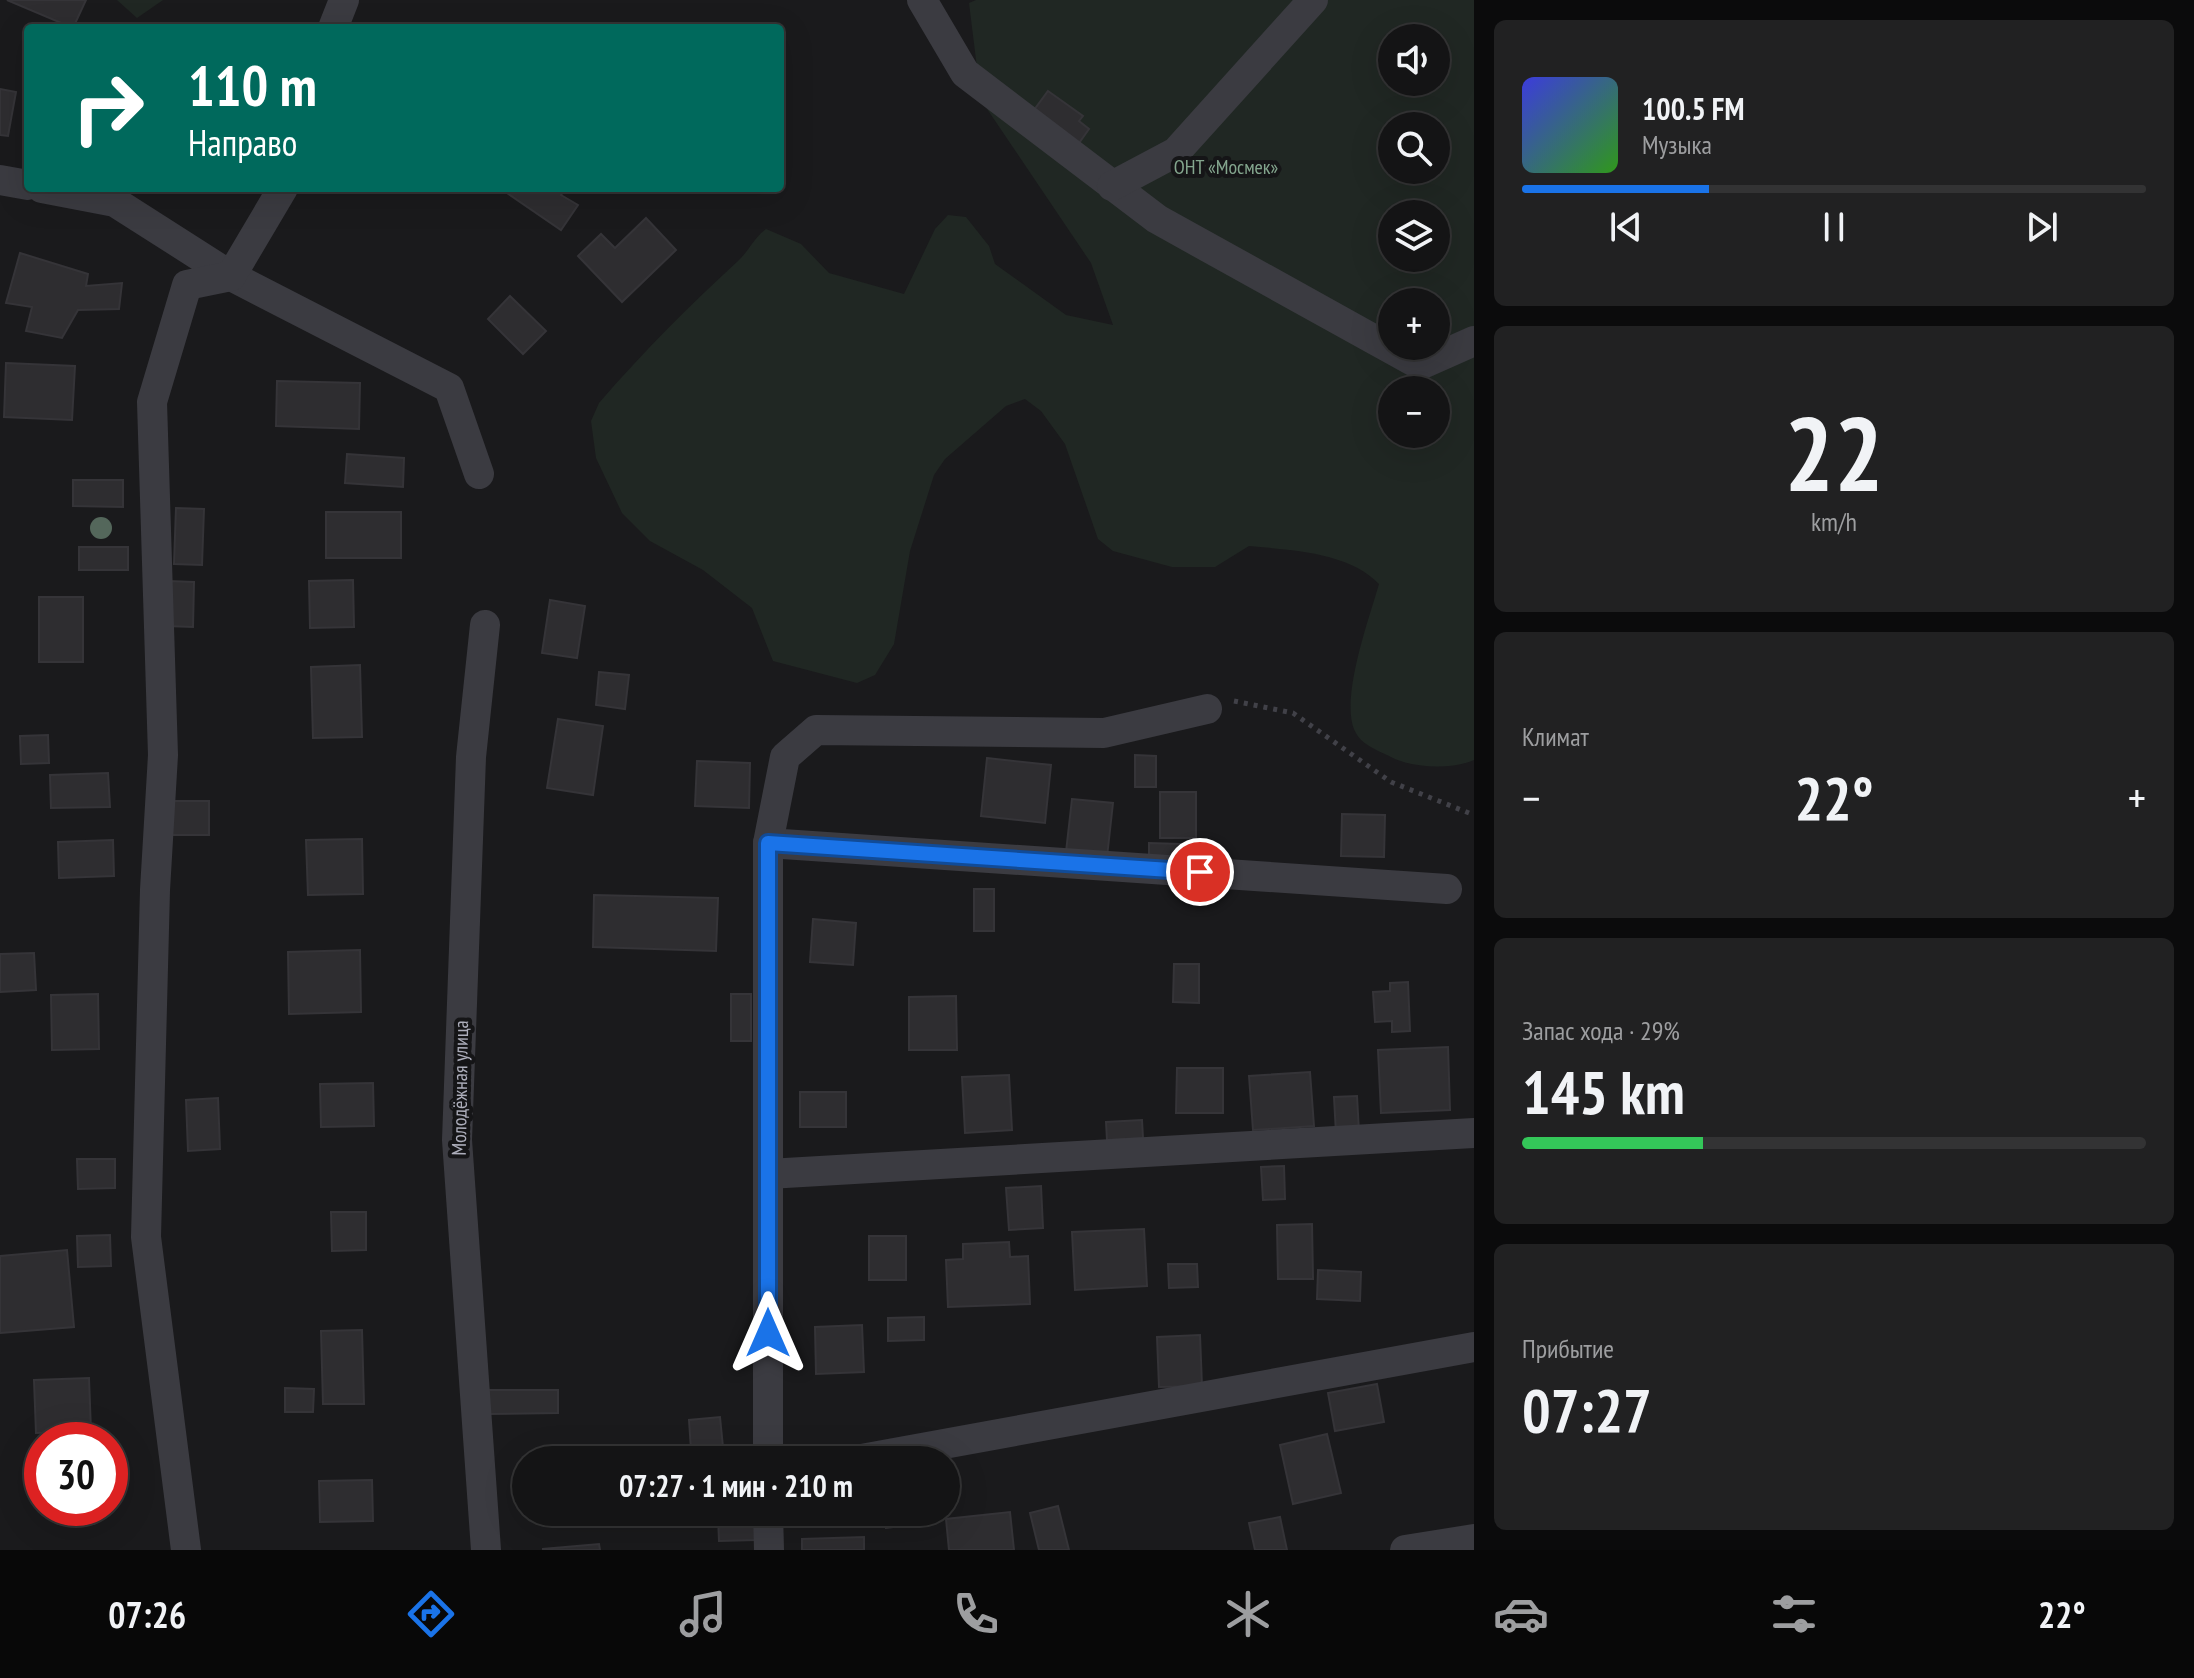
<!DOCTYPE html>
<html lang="ru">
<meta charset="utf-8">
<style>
:root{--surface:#141415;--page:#212122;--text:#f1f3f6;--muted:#9d9ea0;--line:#333334;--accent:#1a73e8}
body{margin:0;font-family:"PT Sans Narrow",sans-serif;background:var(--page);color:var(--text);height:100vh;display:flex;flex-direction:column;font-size:30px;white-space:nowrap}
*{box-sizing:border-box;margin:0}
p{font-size:26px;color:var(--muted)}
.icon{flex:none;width:44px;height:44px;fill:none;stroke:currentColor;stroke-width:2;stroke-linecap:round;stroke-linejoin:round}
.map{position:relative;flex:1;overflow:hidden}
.panel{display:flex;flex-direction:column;gap:20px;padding:20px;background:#0b0b0c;width:720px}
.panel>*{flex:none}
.hud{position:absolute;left:24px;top:24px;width:760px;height:168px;border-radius:8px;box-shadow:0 8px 32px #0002,0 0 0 2px var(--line);background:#00695c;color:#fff;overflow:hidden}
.buttons{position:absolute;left:1378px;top:24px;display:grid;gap:16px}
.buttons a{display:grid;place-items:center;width:72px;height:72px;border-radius:50%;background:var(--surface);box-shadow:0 8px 32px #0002,0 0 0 2px var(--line);font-size:40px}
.speed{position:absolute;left:24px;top:1422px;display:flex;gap:16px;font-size:40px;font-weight:700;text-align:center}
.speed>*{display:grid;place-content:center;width:104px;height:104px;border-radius:50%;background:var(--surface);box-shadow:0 8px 32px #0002,0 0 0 2px var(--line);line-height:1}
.speed .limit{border:12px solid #d22;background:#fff;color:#111}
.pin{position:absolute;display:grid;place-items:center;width:68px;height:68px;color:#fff;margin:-34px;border:4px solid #fff;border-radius:50%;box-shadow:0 2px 8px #0007}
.me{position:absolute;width:88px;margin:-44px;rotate:0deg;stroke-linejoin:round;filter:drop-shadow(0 0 6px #0008)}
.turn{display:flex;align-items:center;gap:28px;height:168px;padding:0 32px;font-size:36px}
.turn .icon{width:104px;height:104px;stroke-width:2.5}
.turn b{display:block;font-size:56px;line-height:68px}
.big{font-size:60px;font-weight:800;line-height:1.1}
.panel .widget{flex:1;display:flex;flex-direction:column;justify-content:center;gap:12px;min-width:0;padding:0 28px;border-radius:12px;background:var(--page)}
.panel .dial{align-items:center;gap:0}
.dial b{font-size:104px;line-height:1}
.song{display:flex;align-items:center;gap:24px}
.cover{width:96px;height:96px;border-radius:12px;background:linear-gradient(135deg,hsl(240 70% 55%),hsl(110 70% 35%))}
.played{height:8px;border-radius:4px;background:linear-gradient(90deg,var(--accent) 30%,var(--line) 30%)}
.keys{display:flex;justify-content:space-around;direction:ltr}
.heat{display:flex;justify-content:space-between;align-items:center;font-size:44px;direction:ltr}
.charge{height:12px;border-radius:6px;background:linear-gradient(90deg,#34c759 29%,var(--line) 0)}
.trip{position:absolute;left:512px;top:1446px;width:448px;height:80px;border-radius:40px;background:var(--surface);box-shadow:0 8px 32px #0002,0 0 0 2px var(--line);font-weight:800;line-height:80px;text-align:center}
.dock{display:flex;height:128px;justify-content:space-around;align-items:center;background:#080808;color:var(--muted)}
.dock .icon{width:56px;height:56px}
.dock .active{color:var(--accent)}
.dock b{font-size:36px;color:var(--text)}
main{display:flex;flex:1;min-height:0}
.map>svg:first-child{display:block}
.green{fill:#202723;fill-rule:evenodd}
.building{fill:#2e2d30;stroke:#353438;stroke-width:2}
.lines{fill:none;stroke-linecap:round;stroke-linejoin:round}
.path{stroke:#414148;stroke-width:5;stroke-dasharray:4 6;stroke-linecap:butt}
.street{stroke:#3b3b41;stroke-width:30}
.tree{fill:#54675b}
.route-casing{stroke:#114b97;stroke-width:20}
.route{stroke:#1a73e8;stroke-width:14}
.labels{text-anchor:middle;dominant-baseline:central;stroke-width:8;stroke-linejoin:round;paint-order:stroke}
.park-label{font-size:20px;fill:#84a68e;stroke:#151517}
.street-label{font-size:20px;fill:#adaebb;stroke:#151517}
</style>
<main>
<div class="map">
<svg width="1474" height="1550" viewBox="0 0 1474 1550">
<rect width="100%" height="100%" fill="#1a1a1c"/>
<g class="green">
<polygon points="117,0 163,0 137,18"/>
<path d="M976,0H1474V760C1451,770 1412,768 1391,757C1379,751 1362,745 1356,733C1338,703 1370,616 1379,584C1349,552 1291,550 1249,546L1215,567H1172L1113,551L1098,539L1065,444L1041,411L1025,399L1006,406L945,459L934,475L910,551L894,644L875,675L857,683L773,661L752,608L703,570L650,541L622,513L596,458L591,421L599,403C643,352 689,306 738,261C749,251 754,238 766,229L801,244L829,273L904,294L935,229L948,215L966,217L989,246L995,264L1066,315L1113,325L1091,263L981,100L969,3ZM1392,38H1436V82H1392ZM1392,126H1436V170H1392ZM1392,214H1436V258H1392ZM1392,302H1436V346H1392ZM1392,390H1436V434H1392Z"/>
</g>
<g class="building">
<polygon points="7,0 86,0 73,28"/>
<polygon points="0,89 16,92 8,136 0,135"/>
<polygon points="1048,91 1083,116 1079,121 1089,129 1079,143 1034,110"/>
<polygon points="566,188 561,195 578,205 561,230 501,189"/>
<polygon points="646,218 676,250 622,302 578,256 601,234 615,248"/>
<polygon points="20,253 88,274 86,286 122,283 119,309 78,310 62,338 26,331 32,307 6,303"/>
<polygon points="510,296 546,331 523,354 488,319"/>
<polygon points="6,363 75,366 72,420 4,417"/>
<polygon points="277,381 360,383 359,429 276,426"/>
<polygon points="347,454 404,458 403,487 345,483"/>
<polygon points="73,480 123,480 123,507 73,506"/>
<polygon points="176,508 204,509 202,565 174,564"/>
<rect x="326" y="512" width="75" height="46"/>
<rect x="79" y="547" width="49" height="23"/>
<polygon points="353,580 354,627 310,628 309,581"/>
<polygon points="168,581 194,582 193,627 167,626"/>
<rect x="39" y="597" width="44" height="65"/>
<polygon points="550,600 585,606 577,658 542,653"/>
<polygon points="360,665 362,737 313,738 311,667"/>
<polygon points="599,672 629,675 625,709 596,705"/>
<polygon points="558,719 603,726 593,795 547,788"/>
<polygon points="48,735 49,763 21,764 20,736"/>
<polygon points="1135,755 1156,756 1156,787 1135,787"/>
<polygon points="987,758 1051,765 1045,823 981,816"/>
<polygon points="697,761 750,763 749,808 695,806"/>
<polygon points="108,773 110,807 51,808 50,775"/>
<rect x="1160" y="792" width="36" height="46"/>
<polygon points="1072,799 1113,803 1107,857 1066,852"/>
<polygon points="173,801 209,801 209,835 172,835"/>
<polygon points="1342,814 1385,815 1384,857 1341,856"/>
<polygon points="362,839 363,894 308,895 306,840"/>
<polygon points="113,840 114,876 59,878 58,842"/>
<polygon points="1149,843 1180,844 1179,864 1149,863"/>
<rect x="974" y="889" width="20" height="42"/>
<polygon points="594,895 718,898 716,951 593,947"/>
<polygon points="813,919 856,923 853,965 810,962"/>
<polygon points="360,950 361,1012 289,1014 288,952"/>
<polygon points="34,953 36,990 0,992 0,954"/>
<polygon points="1174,964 1199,964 1199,1003 1173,1002"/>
<polygon points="1408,982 1410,1031 1392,1032 1392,1021 1375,1022 1373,992 1390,991 1390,983"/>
<polygon points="98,994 99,1049 52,1050 51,995"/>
<rect x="731" y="994" width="20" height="47"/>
<polygon points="956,996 957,1050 909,1050 909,997"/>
<polygon points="1448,1047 1450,1110 1381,1113 1378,1050"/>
<polygon points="1177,1068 1223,1068 1223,1113 1176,1113"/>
<polygon points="1310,1072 1314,1126 1253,1130 1249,1076"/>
<polygon points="1009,1075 1012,1130 965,1133 962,1077"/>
<polygon points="373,1083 374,1126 321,1127 320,1084"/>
<rect x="800" y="1092" width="46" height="35"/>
<polygon points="1357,1096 1359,1132 1336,1134 1334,1097"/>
<polygon points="218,1098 220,1149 188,1151 186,1100"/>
<polygon points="1142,1120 1143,1138 1107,1140 1106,1122"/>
<polygon points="77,1159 115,1159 115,1188 78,1189"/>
<polygon points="1284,1166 1285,1199 1263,1200 1261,1167"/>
<polygon points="1041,1186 1043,1228 1009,1230 1006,1188"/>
<polygon points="331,1212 366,1212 366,1250 332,1251"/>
<polygon points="1312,1224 1313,1279 1278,1279 1277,1225"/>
<polygon points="1144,1229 1147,1286 1075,1290 1072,1232"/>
<polygon points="110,1235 111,1266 78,1267 77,1236"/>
<rect x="869" y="1236" width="37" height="44"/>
<polygon points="1009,1242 1010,1257 1028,1256 1030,1304 948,1307 946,1260 963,1259 963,1244"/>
<polygon points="67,1250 74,1327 0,1333 0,1256"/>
<polygon points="1168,1264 1197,1264 1198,1287 1169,1288"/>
<polygon points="1318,1270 1361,1272 1360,1301 1317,1299"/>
<polygon points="924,1317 924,1340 888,1341 888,1318"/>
<polygon points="862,1325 864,1372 816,1374 815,1327"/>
<polygon points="362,1330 364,1404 323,1404 321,1331"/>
<polygon points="1200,1335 1202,1386 1159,1387 1157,1337"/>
<polygon points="89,1378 91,1431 36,1433 34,1380"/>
<polygon points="1377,1384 1384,1422 1335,1431 1328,1393"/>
<polygon points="285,1388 314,1389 313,1412 285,1412"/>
<polygon points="489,1390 558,1390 558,1413 489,1414"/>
<polygon points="720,1417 723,1447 691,1450 689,1420"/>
<polygon points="1327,1434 1341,1493 1293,1504 1280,1445"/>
<polygon points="751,1453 752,1460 699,1460 699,1456"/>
<polygon points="596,1454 596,1460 546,1460 546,1456"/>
<polygon points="372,1480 373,1521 320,1522 319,1481"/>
<polygon points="1058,1506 1069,1550 1039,1550 1030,1513"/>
<polygon points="884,1512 925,1512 927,1523 886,1528"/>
<polygon points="1010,1512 1014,1550 949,1550 946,1519"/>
<polygon points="755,1515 756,1540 719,1541 718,1516"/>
<polygon points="1280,1517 1287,1550 1255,1550 1249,1523"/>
<polygon points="864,1537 864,1550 802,1550 802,1539"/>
<polygon points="599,1544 600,1550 543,1550 543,1549"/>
</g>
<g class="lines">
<polyline class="path" points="1234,701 1293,713 1391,782 1474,815"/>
<g class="street">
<polyline points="922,0 965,73 1157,219 1420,365 1474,341"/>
<polyline points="333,28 344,0"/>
<polyline points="0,180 28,185"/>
<polyline points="1112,186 1176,152 1313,0"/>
<polyline points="42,188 115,202 231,276 449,388 479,474"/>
<polyline points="485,625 471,757 457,1140 486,1550"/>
<polyline points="768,843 1447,889"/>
<polyline points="768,1174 1474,1133"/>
<polyline points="768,1460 768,843 785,757 816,730 1104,733 1207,709"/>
<polyline points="856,1460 1474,1347"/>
<polyline points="768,1512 769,1550"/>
<polyline points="186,1550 146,1237 155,890 163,755 152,402 187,285 231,276 283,188"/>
<polyline points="1405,1550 1474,1539"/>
</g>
</g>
<circle class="tree" cx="101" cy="528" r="11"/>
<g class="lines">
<g class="route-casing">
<polyline id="route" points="768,1333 768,843 1200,872"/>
</g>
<use href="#route" class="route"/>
</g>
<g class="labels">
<g class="park-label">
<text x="1226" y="167">ОНТ «Мосмек»</text>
</g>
<g class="street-label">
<text transform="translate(460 1088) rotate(-89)">Молодёжная улица</text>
</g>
</g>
</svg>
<div class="buttons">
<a><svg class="icon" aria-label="sound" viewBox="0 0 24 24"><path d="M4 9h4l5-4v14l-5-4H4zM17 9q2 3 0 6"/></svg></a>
<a><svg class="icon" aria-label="search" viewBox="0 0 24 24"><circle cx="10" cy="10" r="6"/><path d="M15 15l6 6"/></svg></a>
<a><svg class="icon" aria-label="layers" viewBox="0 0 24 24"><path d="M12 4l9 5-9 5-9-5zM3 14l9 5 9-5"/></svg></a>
<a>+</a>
<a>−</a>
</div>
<div class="speed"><div class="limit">30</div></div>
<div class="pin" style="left:1200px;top:872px;background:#d93025"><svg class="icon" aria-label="arrive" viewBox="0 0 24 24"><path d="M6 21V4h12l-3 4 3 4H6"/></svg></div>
<svg class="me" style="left:768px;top:1333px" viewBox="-20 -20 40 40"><path d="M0-17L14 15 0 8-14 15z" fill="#1a73e8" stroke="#fff" stroke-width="4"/></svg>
<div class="trip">07:27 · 1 мин · 210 m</div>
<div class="hud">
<div class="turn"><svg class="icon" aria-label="right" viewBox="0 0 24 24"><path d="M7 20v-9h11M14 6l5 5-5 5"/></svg><div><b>110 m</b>Направо</div></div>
</div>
</div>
<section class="panel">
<div class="widget">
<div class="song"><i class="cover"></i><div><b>100.5 FM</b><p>Музыка</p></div></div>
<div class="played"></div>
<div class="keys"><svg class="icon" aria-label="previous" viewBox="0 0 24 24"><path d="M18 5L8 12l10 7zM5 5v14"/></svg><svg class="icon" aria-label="pause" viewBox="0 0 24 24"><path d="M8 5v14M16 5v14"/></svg><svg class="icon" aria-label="next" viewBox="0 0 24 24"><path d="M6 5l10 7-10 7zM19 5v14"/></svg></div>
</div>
<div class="widget dial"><b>22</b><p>km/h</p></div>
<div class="widget"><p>Климат</p>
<div class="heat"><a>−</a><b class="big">22°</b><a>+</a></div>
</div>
<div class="widget"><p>Запас хода · 29%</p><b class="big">145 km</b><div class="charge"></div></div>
<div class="widget"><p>Прибытие</p><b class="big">07:27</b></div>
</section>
</main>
<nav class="dock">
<b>07:26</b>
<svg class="icon active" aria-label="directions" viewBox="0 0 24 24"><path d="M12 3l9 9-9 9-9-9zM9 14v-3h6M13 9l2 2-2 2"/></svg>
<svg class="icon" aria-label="music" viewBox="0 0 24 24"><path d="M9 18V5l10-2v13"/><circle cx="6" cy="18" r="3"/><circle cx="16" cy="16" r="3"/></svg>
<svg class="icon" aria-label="phone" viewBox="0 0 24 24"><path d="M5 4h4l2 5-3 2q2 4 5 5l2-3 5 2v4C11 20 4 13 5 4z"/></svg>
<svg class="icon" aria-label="climate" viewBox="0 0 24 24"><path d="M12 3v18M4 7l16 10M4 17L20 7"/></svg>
<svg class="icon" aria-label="car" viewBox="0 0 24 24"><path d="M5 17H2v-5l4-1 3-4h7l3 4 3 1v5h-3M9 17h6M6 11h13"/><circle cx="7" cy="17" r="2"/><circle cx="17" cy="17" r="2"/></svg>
<svg class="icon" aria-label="filters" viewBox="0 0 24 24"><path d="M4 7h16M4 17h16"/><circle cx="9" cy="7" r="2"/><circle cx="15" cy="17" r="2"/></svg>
<b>22°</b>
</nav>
